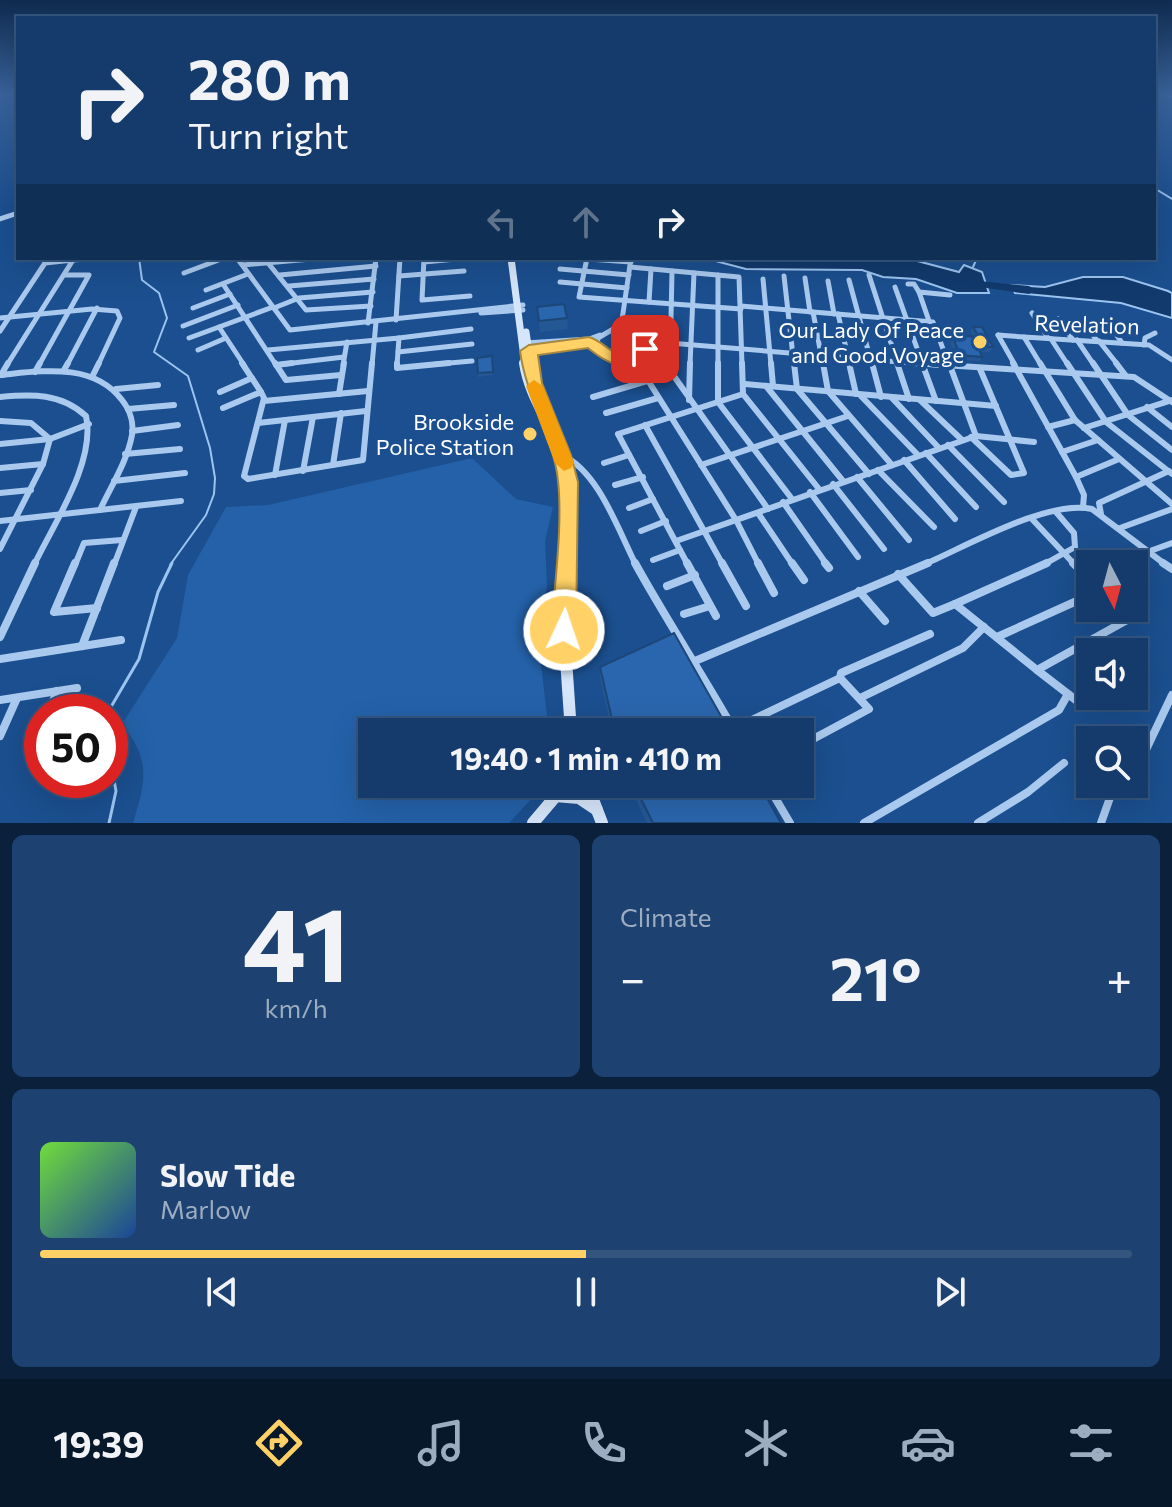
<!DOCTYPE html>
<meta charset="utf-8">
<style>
:root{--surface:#143b6b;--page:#1d4271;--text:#f1f3f6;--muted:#9dadc1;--line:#33557e;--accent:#ffd166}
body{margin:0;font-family:Commissioner,sans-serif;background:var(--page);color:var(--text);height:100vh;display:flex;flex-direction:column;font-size:30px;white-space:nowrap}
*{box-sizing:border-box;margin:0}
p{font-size:26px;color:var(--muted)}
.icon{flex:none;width:44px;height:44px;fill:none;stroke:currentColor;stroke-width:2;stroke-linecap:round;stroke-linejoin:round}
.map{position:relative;height:823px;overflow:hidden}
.drawer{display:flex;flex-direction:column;gap:12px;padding:12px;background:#0b203b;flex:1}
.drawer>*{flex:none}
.hud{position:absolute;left:16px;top:16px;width:1140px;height:244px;border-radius:0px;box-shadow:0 8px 32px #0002,0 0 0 2px var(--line);background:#143b6b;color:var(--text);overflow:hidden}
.needle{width:52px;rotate:174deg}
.buttons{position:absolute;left:1076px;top:550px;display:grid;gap:16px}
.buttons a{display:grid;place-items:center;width:72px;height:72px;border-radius:0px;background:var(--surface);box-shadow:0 8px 32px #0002,0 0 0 2px var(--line);font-size:40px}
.speed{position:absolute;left:24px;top:694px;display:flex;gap:16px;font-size:40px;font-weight:700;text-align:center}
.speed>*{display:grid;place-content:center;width:104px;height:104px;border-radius:50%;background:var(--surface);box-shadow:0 8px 32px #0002,0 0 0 2px var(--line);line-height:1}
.speed .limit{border:12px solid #d22;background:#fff;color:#111}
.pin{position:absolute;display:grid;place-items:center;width:68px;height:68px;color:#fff;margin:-34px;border-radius:16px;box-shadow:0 4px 12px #0006}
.me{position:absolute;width:88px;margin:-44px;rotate:3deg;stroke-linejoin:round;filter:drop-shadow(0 0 6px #0008)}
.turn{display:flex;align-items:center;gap:28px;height:168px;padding:0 40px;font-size:36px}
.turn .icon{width:104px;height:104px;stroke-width:2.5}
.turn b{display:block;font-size:56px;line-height:68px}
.lanes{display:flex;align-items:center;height:76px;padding:0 40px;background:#0003;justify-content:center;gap:40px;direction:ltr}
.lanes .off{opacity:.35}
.big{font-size:60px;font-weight:700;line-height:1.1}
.drawer .tile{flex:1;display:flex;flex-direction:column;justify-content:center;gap:12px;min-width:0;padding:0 28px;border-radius:12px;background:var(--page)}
.drawer .dial{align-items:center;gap:0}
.dial b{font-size:104px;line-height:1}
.song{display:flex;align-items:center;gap:24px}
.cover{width:96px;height:96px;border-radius:12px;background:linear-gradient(135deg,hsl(100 70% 55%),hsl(220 70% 35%))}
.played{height:8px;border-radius:4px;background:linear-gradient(90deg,var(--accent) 50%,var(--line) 50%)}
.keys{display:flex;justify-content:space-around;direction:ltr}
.heat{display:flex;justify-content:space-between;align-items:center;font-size:44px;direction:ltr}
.drawer .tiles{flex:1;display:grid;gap:12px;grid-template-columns:1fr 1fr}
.tile:last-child{grid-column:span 2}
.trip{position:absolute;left:358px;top:718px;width:456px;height:80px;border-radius:0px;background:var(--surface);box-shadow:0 8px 32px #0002,0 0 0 2px var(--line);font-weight:700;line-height:80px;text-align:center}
.menu{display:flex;height:128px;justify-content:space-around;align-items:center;background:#08182b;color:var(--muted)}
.menu .icon{width:56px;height:56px}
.menu .active{color:var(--accent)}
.menu b{font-size:36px;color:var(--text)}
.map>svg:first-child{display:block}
.green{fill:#2461a8}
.water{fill:#123a6d;stroke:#9cc4f0;stroke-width:2}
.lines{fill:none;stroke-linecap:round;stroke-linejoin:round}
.stream-far1{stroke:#9cc4f0;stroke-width:2}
.stream{stroke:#9cc4f0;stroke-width:3}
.river{fill:#123a6d;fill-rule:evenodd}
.street-far2{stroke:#a9c9ee;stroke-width:5}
.street-far1{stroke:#a9c9ee;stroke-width:6}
.street{stroke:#a9c9ee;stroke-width:8}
.secondary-far2{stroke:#d6e6fa;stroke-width:7}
.secondary-far1{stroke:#d6e6fa;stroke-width:10}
.secondary{stroke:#d6e6fa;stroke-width:12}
.wall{fill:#245895}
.building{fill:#2a66ad;stroke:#1d4779;stroke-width:2}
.route{fill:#ffd166;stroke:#a68842;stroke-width:2}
.slow{fill:#f59e0b}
.poi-dot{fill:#ffd166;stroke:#1b4f8f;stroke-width:3}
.labels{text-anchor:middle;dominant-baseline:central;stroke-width:8;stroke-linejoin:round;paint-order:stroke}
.street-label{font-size:22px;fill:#fff;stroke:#1b4f8f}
.poi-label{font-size:22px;fill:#fff;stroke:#1b4f8f;text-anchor:end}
</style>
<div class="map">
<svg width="1172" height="823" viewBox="0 0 1172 823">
<rect width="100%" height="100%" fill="#1b4f8f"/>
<path class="green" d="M472,458L516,499L553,507L545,541L547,586L539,647L549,732H372V784H545L509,823H133C146,780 151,761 122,724L177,638L188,575L226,507L268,505Z"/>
<g class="water">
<polygon points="704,258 906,258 959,272 964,265 982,272 989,293 957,293 916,279 883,277 862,270 746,269"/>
<polygon points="1083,277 1123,277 1168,291 1172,293 1172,318 1121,303 1015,293 1011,285 1045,287"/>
</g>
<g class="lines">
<g class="stream-far1">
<polyline points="1165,93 1172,97"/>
<polyline points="1154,188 1172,199"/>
<polyline points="139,258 142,280 159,293 167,318 154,352 188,376 210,448 215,478 214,494 206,515 170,565"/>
<polyline points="973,267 977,258"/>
</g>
<g class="stream">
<polyline points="108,712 139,659 158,592 172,563"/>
<polyline points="109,823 116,791 110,758"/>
</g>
<polygon class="river" points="970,280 1029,286 1035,290 1029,294 966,285 966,281"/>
<g class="street-far2">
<polyline points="0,219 18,213"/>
<polyline points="237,258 290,330 523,305"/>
<polyline points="424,258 422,300 470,296"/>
<polyline points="574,258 631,262"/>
<polyline points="587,258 579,297 741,309"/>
<polyline points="73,260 100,258"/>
<polyline points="424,262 467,258"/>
<polyline points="268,263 306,310 371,306"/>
<polyline points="243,265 323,258"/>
<polyline points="630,267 739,277 742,365"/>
<polyline points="560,269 629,275"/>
<polyline points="184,273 224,258"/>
<polyline points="280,275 376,266"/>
<polyline points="718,275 718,365"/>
<polyline points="869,275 898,365"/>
<polyline points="399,276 464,271"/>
<polyline points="784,276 794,365"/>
<polyline points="805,278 810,312"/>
<polyline points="763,279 771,365"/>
<polyline points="849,280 872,365"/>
<polyline points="828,281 834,314"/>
<polyline points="560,282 627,288"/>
<polyline points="223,284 276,365"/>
<polyline points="908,284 914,284 919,292"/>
<polyline points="289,286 374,279"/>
<polyline points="895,287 923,365"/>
<polyline points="206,290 248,274"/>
<polyline points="649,302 651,269"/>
<polyline points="741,306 933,322 949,365"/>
<polyline points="193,308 230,294"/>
<polyline points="274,308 299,298 373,292"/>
<polyline points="813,312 823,365"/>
<polyline points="481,313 523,310"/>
<polyline points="1032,313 1048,338"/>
<polyline points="838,314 850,365"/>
<polyline points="0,318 92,309 117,311 120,318 98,365"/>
<polyline points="1058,319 1073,340"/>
<polyline points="396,320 400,258"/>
<polyline points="929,321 919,292 950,295"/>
<polyline points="368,323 376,258"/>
<polyline points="1085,323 1097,341"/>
<polyline points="1110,325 1122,343"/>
<polyline points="183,326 238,305"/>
<polyline points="621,327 631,258"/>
<polygon points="615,328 639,333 645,341 642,353 626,360 604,355 597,345 598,338"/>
<polyline points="0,331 45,263 73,260 7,365"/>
<polyline points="998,335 1015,365"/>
<polyline points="998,335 1024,337"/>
<polyline points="189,338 219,327"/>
<polyline points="399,338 471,329"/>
<polyline points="1051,339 1068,365"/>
<polyline points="1077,340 1094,365"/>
<polyline points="645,341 936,365"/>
<polyline points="1099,341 1118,365"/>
<polyline points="525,343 589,339 600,335"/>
<polyline points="1144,345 1145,338 1155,333"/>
<polyline points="198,350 226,338"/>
<polyline points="268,350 399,338 397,365"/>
<polyline points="526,351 574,344"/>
<polyline points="398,352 472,344"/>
<polyline points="634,358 639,365"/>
<polyline points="39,365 89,275 65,275"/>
<polyline points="67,365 97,308"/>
<polyline points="244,365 219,327 273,307"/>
<polyline points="276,365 344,357"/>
<polyline points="343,365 347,342"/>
<polyline points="372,365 376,322"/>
<polyline points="427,365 472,361"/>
<polyline points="670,365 672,271"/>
<polyline points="690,365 694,273"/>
<polyline points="1041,365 1024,337 1149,345 1172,360"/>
</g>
<g class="street-far1">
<polyline points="242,363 261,392"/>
<polyline points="275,363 286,380 341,375"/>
<polyline points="397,363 397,368 449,363"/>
<polyline points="637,363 736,520 759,565"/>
<polyline points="670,363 671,372 768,509"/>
<polyline points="718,363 718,402 792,499"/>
<polyline points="742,363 743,394 819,489"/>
<polyline points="771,363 773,386"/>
<polyline points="794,363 797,389 869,474"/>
<polyline points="823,363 828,391 892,465"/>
<polyline points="849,363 856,394"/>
<polyline points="872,363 881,397"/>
<polyline points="897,363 909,399"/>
<polyline points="912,363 1134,377 1172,402"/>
<polyline points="922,363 936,401"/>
<polyline points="1013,363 1076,477 1084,495 1083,507"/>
<polyline points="1040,363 1075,420 1172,504"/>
<polyline points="1067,363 1106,422 1172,474"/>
<polyline points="1093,363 1128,415 1172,450"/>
<polyline points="1116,363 1126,376"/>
<polyline points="276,365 292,363"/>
<polyline points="64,370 68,363"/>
<polyline points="35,372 40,363"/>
<path d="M0,375C42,371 93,362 122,400C130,410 134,423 132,435C127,462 111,486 100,510"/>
<polyline points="1,375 8,363"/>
<polyline points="92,377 99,363"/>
<polyline points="745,384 996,406"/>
<polyline points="766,386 843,481"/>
<polyline points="116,389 158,385"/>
<polyline points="220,392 252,378"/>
<polyline points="339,394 344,363"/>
<polyline points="860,395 917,454"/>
<path d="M0,397C32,394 61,393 86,416C96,462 54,523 34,565"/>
<polyline points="593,397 647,381"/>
<polyline points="892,398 939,448"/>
<polyline points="689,400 690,363"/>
<polyline points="920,400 961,439"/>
<polyline points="264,401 368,391"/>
<polyline points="1147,407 1172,427"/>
<polyline points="223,408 261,392 264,398 244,476 248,479 363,460 372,363"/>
<polyline points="128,409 174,405"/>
<polyline points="606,413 658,398"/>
<polyline points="0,421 31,423 50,439 43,464 0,549"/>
<polyline points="258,423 366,411"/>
<polyline points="645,425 723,565"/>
<polyline points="1048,427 1075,420"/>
<polyline points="1084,428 1172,400"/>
<polyline points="132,431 178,425"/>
<polyline points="976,436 1034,442"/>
<polyline points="971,437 1011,475 1024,473 980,369"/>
<polyline points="0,444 50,439 89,424"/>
<polyline points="948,445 1004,502"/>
<polyline points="1062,452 1098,440"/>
<polyline points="926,453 976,507"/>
<polyline points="125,454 180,449"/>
<path d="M562,455C599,472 618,530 636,565"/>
<polyline points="904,460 955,519"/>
<polyline points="604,463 629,455"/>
<polyline points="333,465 341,413"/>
<polyline points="701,465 848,416"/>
<polyline points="0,468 43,464"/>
<polyline points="878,470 934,527"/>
<polyline points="303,471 313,417"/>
<polyline points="275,475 285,420"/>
<polyline points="857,477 909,540"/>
<polyline points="1076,477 1119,459"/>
<polyline points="114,481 185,473"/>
<polyline points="833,484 884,549"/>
<polyline points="615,485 643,477"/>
<polyline points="810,492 858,557"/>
<polyline points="0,493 31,490"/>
<polyline points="783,502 827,565"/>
<polyline points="629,508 653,499"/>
<polyline points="758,513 793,565"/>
<polyline points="1101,514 1099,503 1169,471"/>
<polyline points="1032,519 1075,565"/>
<polyline points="0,521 181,501"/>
<polyline points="1120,528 1172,509"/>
<polyline points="641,531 666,521"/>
<polyline points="676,541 976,436 949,363"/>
<polyline points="1150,551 1172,543"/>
<polyline points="653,560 680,550"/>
<polyline points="75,565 84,543 122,540"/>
<polyline points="114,565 136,507"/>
<polyline points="688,565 618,434 743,394"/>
<path d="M923,565C965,547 1048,499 1092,509L1166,565"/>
<polyline points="1043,565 1075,547 1074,533 1056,512"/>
</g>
<g class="street">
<polyline points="75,563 54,612 97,608"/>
<path d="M635,563C667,621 703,675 735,732"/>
<polyline points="687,563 716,616"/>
<polyline points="722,563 746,606"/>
<polyline points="758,563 774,593"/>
<polyline points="792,563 804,580"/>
<polyline points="825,563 829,568"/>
<polyline points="1073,563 1090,580"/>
<polyline points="1163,563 1172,569"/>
<polyline points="898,574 933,613 955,604 1037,670 1127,620 1116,608"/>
<polyline points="667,586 695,575"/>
<polyline points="859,591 885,621"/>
<polyline points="955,604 1047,563"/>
<polyline points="684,614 710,606"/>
<polyline points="0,637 35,563"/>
<polyline points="997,637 1090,595"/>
<polyline points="82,646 114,563"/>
<polyline points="0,659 121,640"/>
<polyline points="695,661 928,563"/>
<polyline points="1037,670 1081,704 1090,696"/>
<polyline points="840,678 841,673 930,634"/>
<polyline points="860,698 963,648 984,627"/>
<polyline points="0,700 77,688"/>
<polyline points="49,712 57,691"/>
<polyline points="733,729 840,678 869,709 800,746"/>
<polyline points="0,736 17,698"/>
<polyline points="31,759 42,730"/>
<polyline points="1134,775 1172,695"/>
<polyline points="767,784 790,823"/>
<polyline points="864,823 1059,710 1068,694"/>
<polyline points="978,823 1028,792 1064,763"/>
<polyline points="1101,823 1112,792 1124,784"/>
</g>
<g class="secondary-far2">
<polyline points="511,258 525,365"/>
<polyline points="526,332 531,365"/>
</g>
<g class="secondary-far1">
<path d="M524,363C529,397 550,423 562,454C574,488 567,529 566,565"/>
<polyline points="530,363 533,383 551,425"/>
</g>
<g class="secondary">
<polyline points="566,563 564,630 571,732"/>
<polyline points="587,784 602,823"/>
<polyline points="555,796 579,798 597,810"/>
<polyline points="533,823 566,784"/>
</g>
</g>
<g class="wall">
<polygon points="537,307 567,318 568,329 540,332"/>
<polygon points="973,327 993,347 990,352 980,352 982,357 980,361 957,360 949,340 952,335 973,337 971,331"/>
<polygon points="492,356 493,375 478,377 477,358"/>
<polygon points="600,667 730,732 612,732 600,678"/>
<polygon points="630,784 759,784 781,823 647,823 638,804"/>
</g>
<g class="building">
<polygon points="564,304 567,318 539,321 537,307"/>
<polygon points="973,327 982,327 993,347 978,347 982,357 960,355 952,335 979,337"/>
<polygon points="492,356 493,372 478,373 477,358"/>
<polygon points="674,633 730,732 615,732 600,667"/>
<polygon points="635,784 759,784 781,823 653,823 640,797"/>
</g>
<linearGradient id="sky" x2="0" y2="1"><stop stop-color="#0f2b4f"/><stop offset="0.45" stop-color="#39639b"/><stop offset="1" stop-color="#39639b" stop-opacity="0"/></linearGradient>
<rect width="1172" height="208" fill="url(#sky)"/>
<path class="route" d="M589,337C602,341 607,350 619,354L645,343L653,349C632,377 609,365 588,348L538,355L542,383L571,455L578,482L576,630L573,639L564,642L556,639L552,630C554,585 563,526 558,481C554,438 526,397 520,351L529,345Z"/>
<polygon class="slow" points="534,380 543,386 574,463 571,468 564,471 555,463 526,386"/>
<g class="poi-dot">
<circle cx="980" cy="342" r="8"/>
<circle cx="530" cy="434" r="8"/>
</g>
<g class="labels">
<g class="street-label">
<text transform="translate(1087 324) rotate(2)">Revelation</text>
</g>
<g class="poi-label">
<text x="964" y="329">Our Lady Of Peace<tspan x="964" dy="25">and Good Voyage</tspan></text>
<text x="514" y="421">Brookside<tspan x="514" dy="25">Police Station</tspan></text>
</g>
</g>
</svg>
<div class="buttons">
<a><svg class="needle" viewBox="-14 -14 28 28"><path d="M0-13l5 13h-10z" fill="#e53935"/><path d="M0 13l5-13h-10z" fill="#9dadc1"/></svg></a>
<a><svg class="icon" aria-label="sound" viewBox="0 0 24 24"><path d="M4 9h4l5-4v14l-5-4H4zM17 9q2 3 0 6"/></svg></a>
<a><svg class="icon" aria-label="search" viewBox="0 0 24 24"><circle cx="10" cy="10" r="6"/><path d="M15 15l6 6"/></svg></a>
</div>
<div class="speed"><div class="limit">50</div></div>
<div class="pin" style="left:645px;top:349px;background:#d93025"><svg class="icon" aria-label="arrive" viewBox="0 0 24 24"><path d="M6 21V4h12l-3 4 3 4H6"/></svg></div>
<svg class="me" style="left:564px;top:630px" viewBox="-20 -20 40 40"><circle r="17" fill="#ffd166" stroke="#fff" stroke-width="3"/><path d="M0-11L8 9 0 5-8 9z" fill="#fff"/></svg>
<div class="trip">19:40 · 1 min · 410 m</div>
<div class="hud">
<div class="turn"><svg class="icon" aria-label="right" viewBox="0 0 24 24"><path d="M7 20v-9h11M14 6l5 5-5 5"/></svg><div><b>280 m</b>Turn right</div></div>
<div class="lanes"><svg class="icon off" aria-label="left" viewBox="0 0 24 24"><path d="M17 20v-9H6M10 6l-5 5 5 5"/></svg><svg class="icon off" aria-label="ahead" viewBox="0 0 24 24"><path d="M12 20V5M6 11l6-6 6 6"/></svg><svg class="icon" aria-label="right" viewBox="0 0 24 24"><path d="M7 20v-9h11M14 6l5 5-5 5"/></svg></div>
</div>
</div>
<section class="drawer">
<div class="tiles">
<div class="tile dial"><b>41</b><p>km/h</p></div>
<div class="tile"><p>Climate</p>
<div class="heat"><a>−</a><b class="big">21°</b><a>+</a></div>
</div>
<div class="tile">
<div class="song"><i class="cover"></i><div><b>Slow Tide</b><p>Marlow</p></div></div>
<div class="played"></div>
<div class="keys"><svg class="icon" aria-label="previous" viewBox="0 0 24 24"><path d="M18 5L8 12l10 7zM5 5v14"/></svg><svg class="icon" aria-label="pause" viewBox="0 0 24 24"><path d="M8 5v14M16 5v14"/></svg><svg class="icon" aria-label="next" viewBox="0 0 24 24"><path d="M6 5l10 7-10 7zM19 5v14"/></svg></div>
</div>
</div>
</section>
<nav class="menu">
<b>19:39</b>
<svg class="icon active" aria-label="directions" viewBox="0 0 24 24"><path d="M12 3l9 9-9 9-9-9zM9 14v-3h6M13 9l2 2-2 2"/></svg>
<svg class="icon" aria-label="music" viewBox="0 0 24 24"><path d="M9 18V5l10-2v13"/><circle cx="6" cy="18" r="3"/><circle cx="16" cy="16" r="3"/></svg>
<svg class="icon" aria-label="phone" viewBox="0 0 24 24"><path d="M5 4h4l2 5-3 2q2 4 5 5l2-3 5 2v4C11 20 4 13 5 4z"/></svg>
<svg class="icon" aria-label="climate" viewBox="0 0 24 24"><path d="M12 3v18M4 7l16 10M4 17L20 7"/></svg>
<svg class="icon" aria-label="car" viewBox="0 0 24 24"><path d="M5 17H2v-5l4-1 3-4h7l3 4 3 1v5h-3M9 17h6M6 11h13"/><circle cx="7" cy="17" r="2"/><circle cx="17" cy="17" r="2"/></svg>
<svg class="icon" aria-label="filters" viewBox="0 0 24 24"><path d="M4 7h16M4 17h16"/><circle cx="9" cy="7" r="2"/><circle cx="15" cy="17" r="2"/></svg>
</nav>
